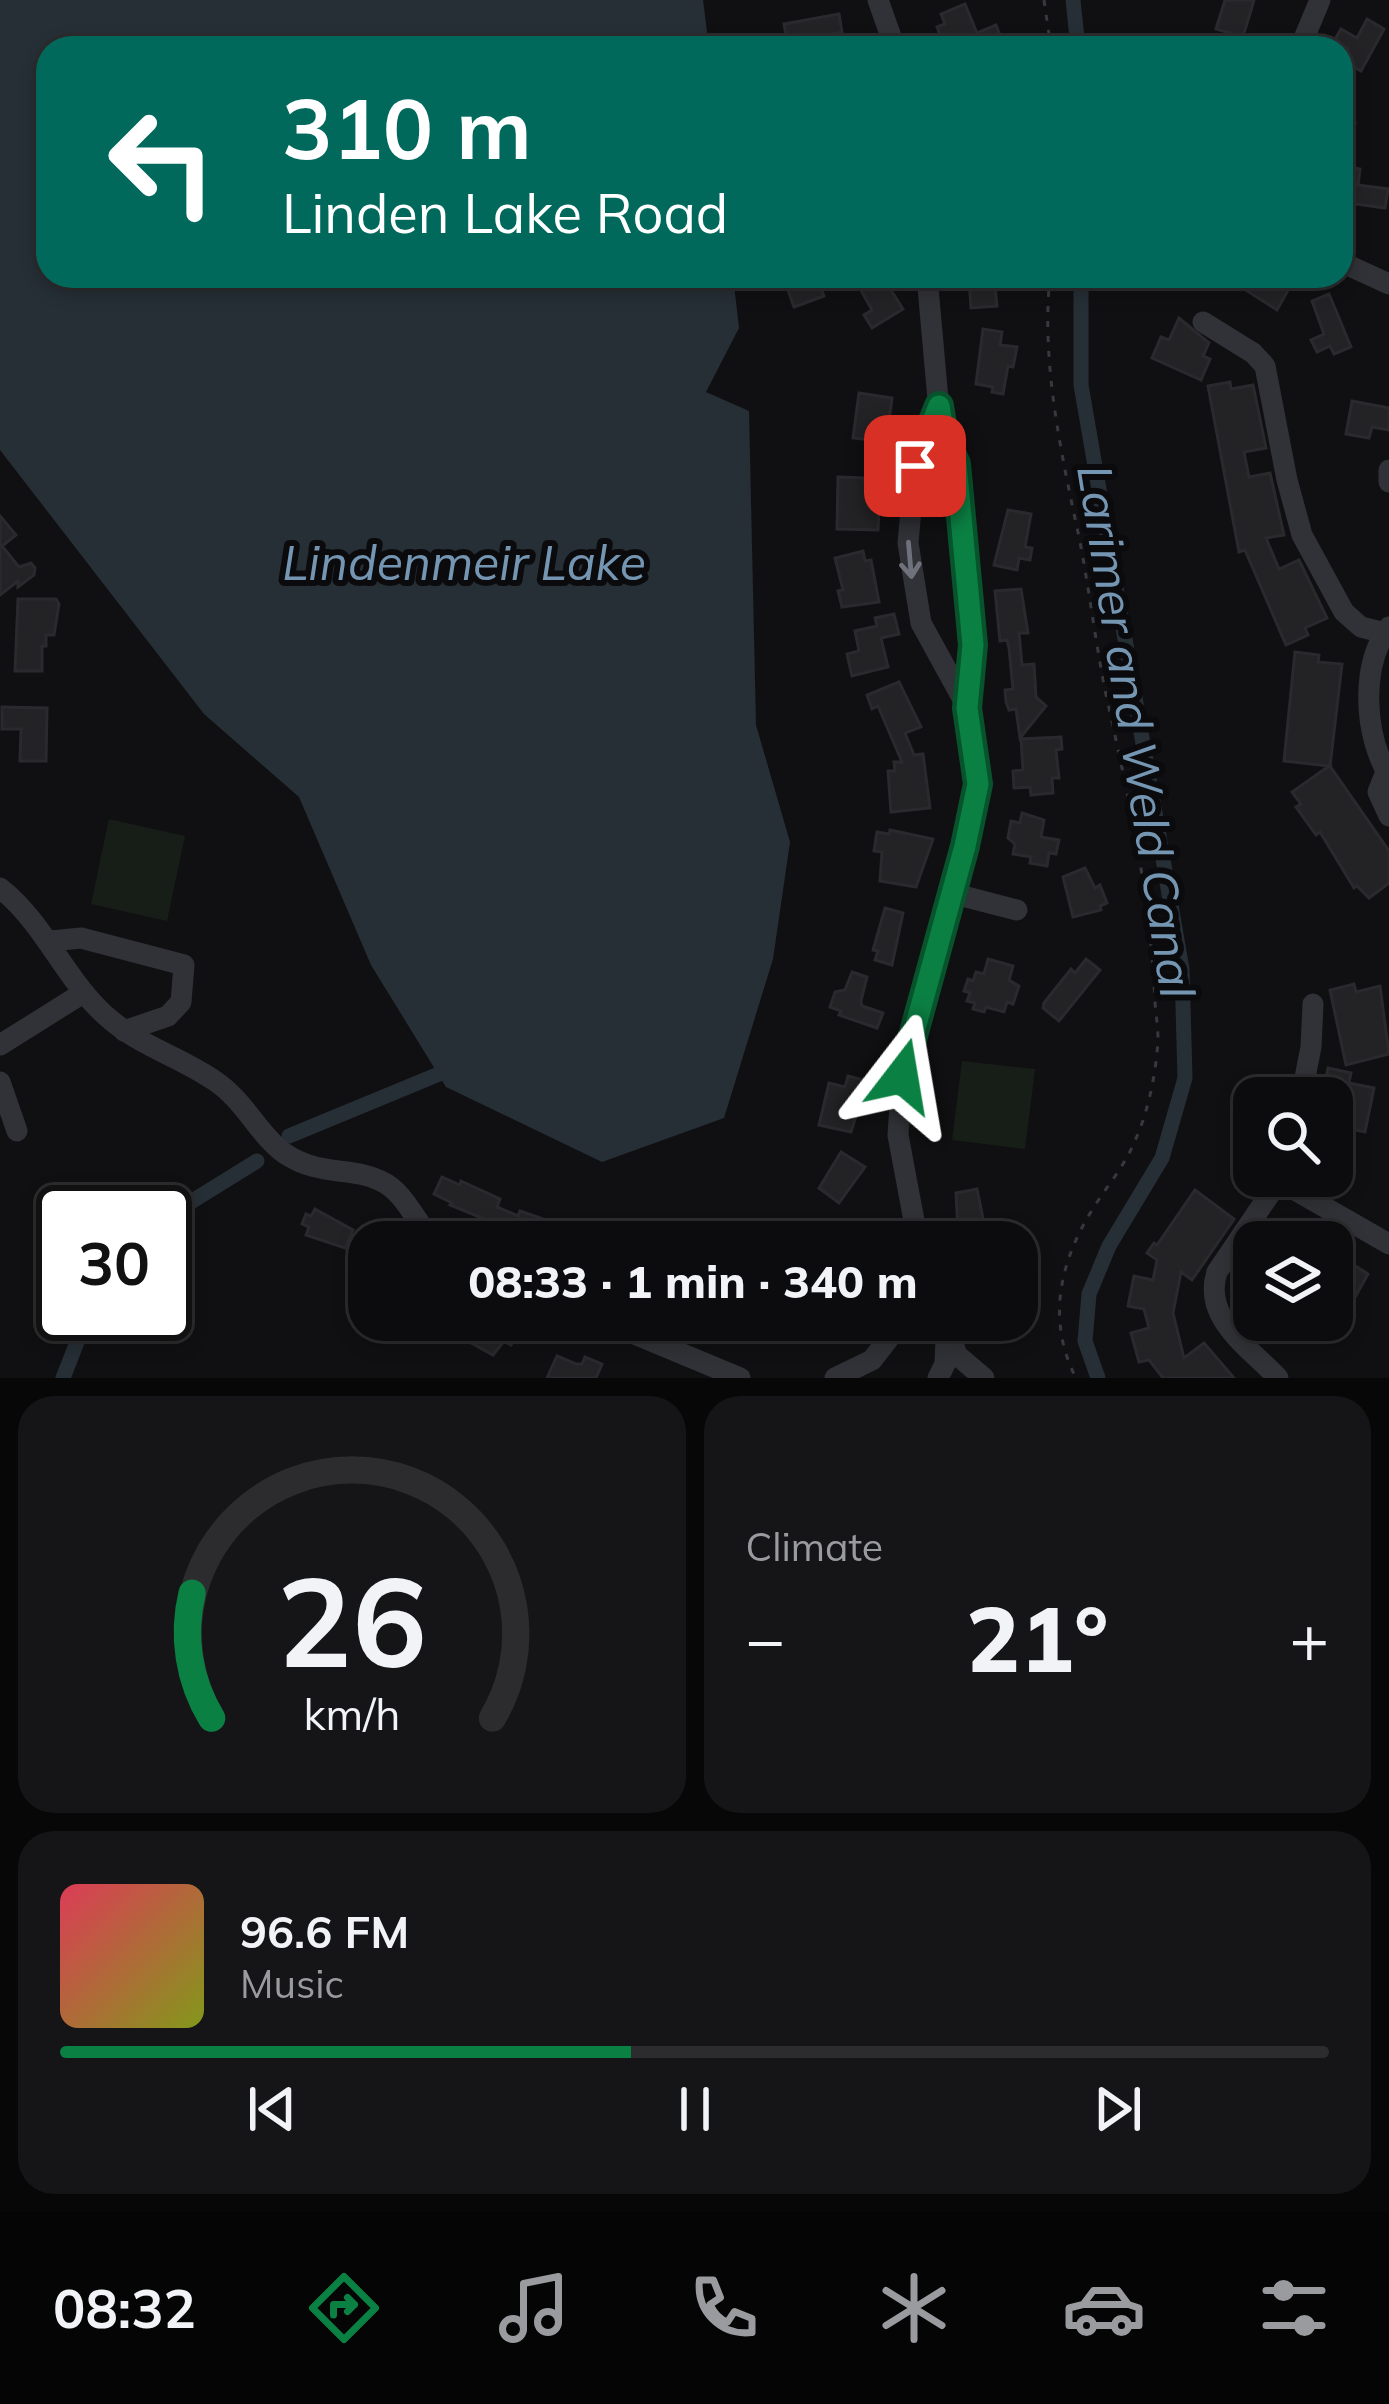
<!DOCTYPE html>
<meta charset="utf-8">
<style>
:root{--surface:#0c0c0e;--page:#151517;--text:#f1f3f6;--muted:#9a9b9e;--line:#2c2c2e;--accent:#0b8043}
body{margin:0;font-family:Mulish,sans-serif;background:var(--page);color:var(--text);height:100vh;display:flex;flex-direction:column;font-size:45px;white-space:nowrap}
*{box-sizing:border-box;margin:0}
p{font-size:39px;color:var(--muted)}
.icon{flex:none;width:66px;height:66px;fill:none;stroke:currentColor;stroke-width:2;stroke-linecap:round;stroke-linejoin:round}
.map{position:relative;height:1378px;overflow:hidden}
.side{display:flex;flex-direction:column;gap:18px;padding:18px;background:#070708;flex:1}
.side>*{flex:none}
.banner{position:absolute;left:36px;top:36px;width:1317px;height:252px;border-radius:36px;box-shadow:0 6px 18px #0003,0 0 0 3px var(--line);background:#00695c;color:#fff;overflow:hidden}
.fabs{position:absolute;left:1233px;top:1077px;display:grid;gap:24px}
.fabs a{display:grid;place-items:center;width:120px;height:120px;border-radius:24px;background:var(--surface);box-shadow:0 6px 18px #0003,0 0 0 3px var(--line);font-size:60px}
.speed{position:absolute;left:36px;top:1185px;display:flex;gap:24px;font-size:60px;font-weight:700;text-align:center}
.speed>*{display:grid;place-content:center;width:156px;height:156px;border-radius:50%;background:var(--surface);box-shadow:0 6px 18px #0003,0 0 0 3px var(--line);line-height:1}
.speed .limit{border:6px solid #111;border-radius:18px;background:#fff;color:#111}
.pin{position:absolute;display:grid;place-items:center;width:102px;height:102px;color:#fff;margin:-51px;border-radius:24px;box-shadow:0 6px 18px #0006}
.me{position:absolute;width:132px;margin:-66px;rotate:14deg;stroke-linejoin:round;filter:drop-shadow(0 0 9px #0008)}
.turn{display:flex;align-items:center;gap:42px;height:252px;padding:0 48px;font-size:54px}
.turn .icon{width:156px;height:156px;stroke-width:2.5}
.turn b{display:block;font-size:84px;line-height:102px}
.big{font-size:90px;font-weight:800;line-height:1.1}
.side .widget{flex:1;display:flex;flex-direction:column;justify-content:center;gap:18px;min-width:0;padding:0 42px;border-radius:36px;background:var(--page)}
.side .dial{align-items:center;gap:0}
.dial svg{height:312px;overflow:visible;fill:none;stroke:var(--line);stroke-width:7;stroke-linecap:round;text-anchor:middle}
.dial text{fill:var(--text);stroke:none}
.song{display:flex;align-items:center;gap:36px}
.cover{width:144px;height:144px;border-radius:18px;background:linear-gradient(135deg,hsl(350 70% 55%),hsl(70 70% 35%))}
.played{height:12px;border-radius:6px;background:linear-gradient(90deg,var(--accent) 45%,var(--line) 45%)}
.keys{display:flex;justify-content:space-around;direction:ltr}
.heat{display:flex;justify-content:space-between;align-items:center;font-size:66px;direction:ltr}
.side .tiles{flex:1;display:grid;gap:18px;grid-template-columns:1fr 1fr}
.widget:last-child{grid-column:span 2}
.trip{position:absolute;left:348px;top:1221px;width:690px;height:120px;border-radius:36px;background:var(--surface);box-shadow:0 6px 18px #0003,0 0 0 3px var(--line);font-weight:800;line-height:120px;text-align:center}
.tab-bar{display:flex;height:192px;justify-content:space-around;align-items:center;background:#050506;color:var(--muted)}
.tab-bar .icon{width:84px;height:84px}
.tab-bar .selected{color:var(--accent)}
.tab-bar b{font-size:54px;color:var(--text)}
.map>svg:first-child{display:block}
.green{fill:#171d17}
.water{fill:#262f36}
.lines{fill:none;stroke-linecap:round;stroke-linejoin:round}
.canal{stroke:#262f36;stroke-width:15}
.building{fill:#232326;stroke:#2a2a2e;stroke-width:3}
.path{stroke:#37393e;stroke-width:3;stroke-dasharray:6 9;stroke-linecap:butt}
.minor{stroke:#313237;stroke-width:21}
.oneway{stroke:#6f727c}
.route-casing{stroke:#07532c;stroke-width:30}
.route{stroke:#0b8043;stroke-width:21}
.labels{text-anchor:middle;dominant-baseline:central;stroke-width:12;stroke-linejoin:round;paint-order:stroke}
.water-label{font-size:48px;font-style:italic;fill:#7596b2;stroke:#0b0b0d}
</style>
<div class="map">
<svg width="1389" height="1378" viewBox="0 0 1389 1378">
<rect width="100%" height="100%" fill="#101012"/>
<g class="green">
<polygon points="109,819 185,836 167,921 91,904"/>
<polygon points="962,1061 1035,1069 1025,1149 952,1140"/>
</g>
<polygon class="water" points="0,0 703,0 709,48 48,48 48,276 733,276 739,328 706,392 749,411 756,725 790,842 773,959 724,1118 602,1162 446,1087 371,965 299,797 204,714 0,450"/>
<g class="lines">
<g class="canal">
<polyline points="1073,0 1078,48"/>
<polyline points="1081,276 1081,385 1182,969 1185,1078 1162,1158 1109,1246 1089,1294 1085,1341 1098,1378"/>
<polyline points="289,1136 439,1074"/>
<polyline points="165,1218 257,1161"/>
<polyline points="63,1378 88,1314"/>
</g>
</g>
<g class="building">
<polygon points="1225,0 1254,0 1243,37 1216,29"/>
<polygon points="965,4 977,33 996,25 1003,43 990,48 945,48 937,27 945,24 941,14"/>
<polygon points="839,14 842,32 827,35 829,48 796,48 794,34 786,35 784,24"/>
<polygon points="1367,19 1384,29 1361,71 1341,60 1348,48 1330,48 1341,29 1357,38"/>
<polygon points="1341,166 1360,169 1358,185 1388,189 1385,208 1341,202"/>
<polygon points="783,276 816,276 824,296 794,307"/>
<polygon points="853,276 882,276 903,309 872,328 864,315 872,310"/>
<polygon points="994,276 997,306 971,308 969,278"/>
<polygon points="1243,276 1296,276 1277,310 1238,285"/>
<polygon points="1329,294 1351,347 1334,354 1330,346 1317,352 1311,340 1324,334 1312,301"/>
<polygon points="1179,318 1209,343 1203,356 1210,359 1201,380 1152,358 1161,337 1169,340"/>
<polygon points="983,329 1002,332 1000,345 1017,347 1013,367 1008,366 1003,394 992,392 993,387 976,384"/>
<polygon points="1230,382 1231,389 1253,385 1266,448 1244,452 1249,477 1270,473 1284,535 1266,538 1279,569 1299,560 1327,618 1305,628 1308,635 1286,645 1245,550 1239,552 1208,386"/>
<polygon points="859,393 892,398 888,428 894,429 890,458 871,455 871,440 853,438"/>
<polygon points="1352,401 1389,408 1389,430 1372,427 1369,438 1346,434"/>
<polygon points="838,477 864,478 869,507 879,508 878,530 837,529"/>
<polygon points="1008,510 1031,514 1025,547 1032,548 1030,560 1019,558 1017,570 994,565"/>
<polygon points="0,516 16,535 2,546 19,567 31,563 35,568 34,575 18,587 18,581 0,595"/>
<polygon points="863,551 865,561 871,560 879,602 842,607 838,591 843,590 835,558"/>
<polygon points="1021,589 1028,633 1019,633 1022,665 1034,664 1036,697 1046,706 1020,738 1016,709 1009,710 1006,702 1005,690 1013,689 1009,648 1007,640 1000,641 995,591"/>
<polygon points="18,599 56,599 59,604 54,635 46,635 46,646 42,646 42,671 15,671"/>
<polygon points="894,614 899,634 881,638 888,667 852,676 847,654 859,651 855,631 877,626 875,618"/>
<polygon points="1295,652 1319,655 1318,662 1342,664 1330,766 1389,851 1389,883 1369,898 1357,886 1354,888 1320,832 1316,835 1296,807 1301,804 1292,792 1329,766 1284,761"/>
<polygon points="899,682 921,727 905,733 914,755 923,754 930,808 891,812 888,771 895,771 894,762 902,762 878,706 872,709 867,695"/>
<polygon points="2,707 47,708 46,761 20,761 21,729 2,729"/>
<polygon points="1061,737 1062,749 1056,750 1059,778 1052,778 1053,793 1031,795 1030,787 1014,788 1013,771 1023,770 1021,739"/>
<polygon points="1022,813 1044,820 1041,837 1059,840 1056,854 1049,853 1047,866 1030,863 1031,857 1013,854 1015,844 1008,838 1011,821 1020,823"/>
<polygon points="890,830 933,839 916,887 880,881 882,852 874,851 877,832 889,834"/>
<polygon points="1085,868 1095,888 1100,885 1107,903 1100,906 1101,910 1073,917 1063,877"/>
<polygon points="885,908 903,913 892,965 875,960 878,951 873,950"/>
<polygon points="988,959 1013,966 1009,980 1019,986 1013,1004 1007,1002 1004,1012 986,1007 984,1012 973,1009 975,1003 967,1001 970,993 964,991 968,979 973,981 976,972 984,974"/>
<polygon points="1086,959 1100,970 1059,1021 1043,1008 1044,1003 1071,969 1075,973"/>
<polygon points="852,972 867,977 861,1001 862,1006 883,1013 877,1028 839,1015 841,1011 830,1007 835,992 845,990"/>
<polygon points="1354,984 1356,992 1380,986 1389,1054 1346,1065 1330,990"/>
<polygon points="1328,1068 1351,1073 1349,1083 1374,1088 1365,1132 1332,1125 1332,1098 1322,1098"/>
<polygon points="848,1076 867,1081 851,1132 819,1125 829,1083 845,1087"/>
<polygon points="841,1152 865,1167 839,1203 819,1188"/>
<polygon points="442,1177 460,1185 461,1181 500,1199 497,1207 518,1216 520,1211 577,1231 573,1242 519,1242 506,1236 509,1229 450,1205 452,1203 434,1194"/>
<polygon points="977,1189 987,1238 966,1242 964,1229 958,1230 956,1193"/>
<polygon points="1195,1190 1234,1219 1192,1280 1181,1272 1173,1313 1184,1358 1204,1343 1234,1378 1163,1378 1149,1360 1139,1362 1131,1333 1149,1328 1144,1309 1128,1306 1134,1276 1153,1280 1157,1260 1147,1253 1154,1243 1157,1245"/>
<polygon points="315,1209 353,1230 345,1248 306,1235 309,1227 302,1224 306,1214 311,1216"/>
<polygon points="1332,1251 1368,1274 1343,1319 1332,1313"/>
<polygon points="463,1320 479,1320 498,1331 504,1320 513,1320 521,1327 511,1345 504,1341 493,1355 455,1334"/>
<polygon points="557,1356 576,1364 582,1364 585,1357 602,1364 596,1378 547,1378"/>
</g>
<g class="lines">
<g class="path">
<polyline points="1044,0 1051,48"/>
<path d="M1050,276C1041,362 1061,453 1079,537C1089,588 1095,639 1105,690C1128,794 1151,897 1155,1003C1156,1015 1158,1027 1158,1040C1156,1074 1148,1114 1133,1145C1123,1168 1107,1186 1094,1207C1060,1260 1046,1320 1076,1378"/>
</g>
<g class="minor">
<polyline points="878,0 895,48"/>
<polyline points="1300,48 1320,0"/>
<polyline points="1341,121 1346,123"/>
<polyline points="1341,262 1389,284"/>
<polyline points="1203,322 1253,353 1265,366 1287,480 1302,535 1344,612 1361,627 1385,633"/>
<polyline points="937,413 915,465 908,543 921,623 966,705"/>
<polyline points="1389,470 1389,482"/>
<path d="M1389,627C1360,666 1364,735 1389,776"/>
<polyline points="1386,772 1378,792 1389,816"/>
<path d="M0,888C47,925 66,984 112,1021C143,1047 182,1058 215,1081C244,1100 259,1135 284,1153C319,1177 350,1166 381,1181C405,1192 416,1223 434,1242"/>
<polyline points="951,893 1017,910"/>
<polyline points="51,941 81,938 184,965 181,1002 168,1016 124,1031"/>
<polyline points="0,1045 83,993"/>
<polyline points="0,1082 17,1131"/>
<polyline points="1301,1098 1311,1047 1313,1004"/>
<polyline points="1279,1181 1389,1244"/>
<polyline points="918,1242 898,1135 902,1076 965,846 978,784 967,708 973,645 956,464 940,422 927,276"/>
<polyline points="601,1320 740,1378"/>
<polyline points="945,1320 957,1355 984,1378"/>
<polyline points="835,1378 872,1360 903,1320"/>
<polyline points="938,1378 945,1364 946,1338"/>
<path d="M1278,1378C1249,1347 1202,1318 1217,1272L1282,1176"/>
</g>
</g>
<defs><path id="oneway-shaft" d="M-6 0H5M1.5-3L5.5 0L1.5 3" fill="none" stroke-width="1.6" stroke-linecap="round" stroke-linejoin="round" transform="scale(3)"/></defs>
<use class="oneway" href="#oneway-shaft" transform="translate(910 560) rotate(85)"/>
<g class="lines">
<g class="route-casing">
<polyline id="route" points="902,1076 965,846 978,784 967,708 973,645 956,464 944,437 939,406 915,466"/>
</g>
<use href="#route" class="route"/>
</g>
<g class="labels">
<g class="water-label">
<text x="464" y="562">Lindenmeir Lake</text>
<text transform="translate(1137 731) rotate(81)">Larimer and Weld Canal</text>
</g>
</g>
</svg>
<div class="fabs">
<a><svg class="icon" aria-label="search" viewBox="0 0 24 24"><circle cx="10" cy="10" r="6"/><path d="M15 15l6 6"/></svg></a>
<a><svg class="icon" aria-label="layers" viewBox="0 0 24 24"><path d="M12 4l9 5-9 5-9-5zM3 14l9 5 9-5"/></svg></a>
</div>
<div class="speed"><div class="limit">30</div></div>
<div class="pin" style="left:915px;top:466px;background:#d93025"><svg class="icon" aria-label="arrive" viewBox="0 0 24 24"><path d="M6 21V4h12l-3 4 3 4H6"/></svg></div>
<svg class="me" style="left:902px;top:1076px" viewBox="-20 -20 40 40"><path d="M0-17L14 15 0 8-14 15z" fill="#0b8043" stroke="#fff" stroke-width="4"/></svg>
<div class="trip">08:33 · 1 min · 340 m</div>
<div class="banner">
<div class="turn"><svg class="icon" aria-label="left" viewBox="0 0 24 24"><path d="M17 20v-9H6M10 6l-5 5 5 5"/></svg><div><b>310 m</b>Linden Lake Road</div></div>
</div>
</div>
<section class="side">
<div class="tiles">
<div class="widget dial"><svg viewBox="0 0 100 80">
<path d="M14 69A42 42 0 1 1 86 69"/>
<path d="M14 69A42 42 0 0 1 9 37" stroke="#0b8043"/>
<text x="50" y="56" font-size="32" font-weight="700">26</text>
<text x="50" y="72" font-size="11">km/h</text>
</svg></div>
<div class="widget"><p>Climate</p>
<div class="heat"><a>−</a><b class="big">21°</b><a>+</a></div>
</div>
<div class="widget">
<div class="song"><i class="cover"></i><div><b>96.6 FM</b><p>Music</p></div></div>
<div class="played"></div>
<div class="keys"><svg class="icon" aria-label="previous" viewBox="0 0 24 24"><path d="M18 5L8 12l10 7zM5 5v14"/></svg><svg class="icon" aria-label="pause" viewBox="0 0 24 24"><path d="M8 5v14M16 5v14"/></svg><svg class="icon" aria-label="next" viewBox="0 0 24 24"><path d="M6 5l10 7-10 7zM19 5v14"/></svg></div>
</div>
</div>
</section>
<nav class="tab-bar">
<b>08:32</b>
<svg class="icon selected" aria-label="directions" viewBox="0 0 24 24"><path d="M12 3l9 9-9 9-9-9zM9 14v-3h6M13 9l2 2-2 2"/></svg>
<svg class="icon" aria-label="music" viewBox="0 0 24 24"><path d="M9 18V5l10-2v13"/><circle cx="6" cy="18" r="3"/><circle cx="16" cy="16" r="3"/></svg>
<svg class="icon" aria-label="phone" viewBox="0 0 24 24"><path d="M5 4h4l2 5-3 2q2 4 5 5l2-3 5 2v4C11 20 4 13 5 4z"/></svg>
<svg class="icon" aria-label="climate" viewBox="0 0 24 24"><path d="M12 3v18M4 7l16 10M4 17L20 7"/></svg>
<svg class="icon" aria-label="car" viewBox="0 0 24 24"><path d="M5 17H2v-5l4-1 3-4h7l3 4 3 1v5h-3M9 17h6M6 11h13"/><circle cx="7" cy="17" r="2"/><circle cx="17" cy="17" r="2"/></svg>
<svg class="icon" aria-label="filters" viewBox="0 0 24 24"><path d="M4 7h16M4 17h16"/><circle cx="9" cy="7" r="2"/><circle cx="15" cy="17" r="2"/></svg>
</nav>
